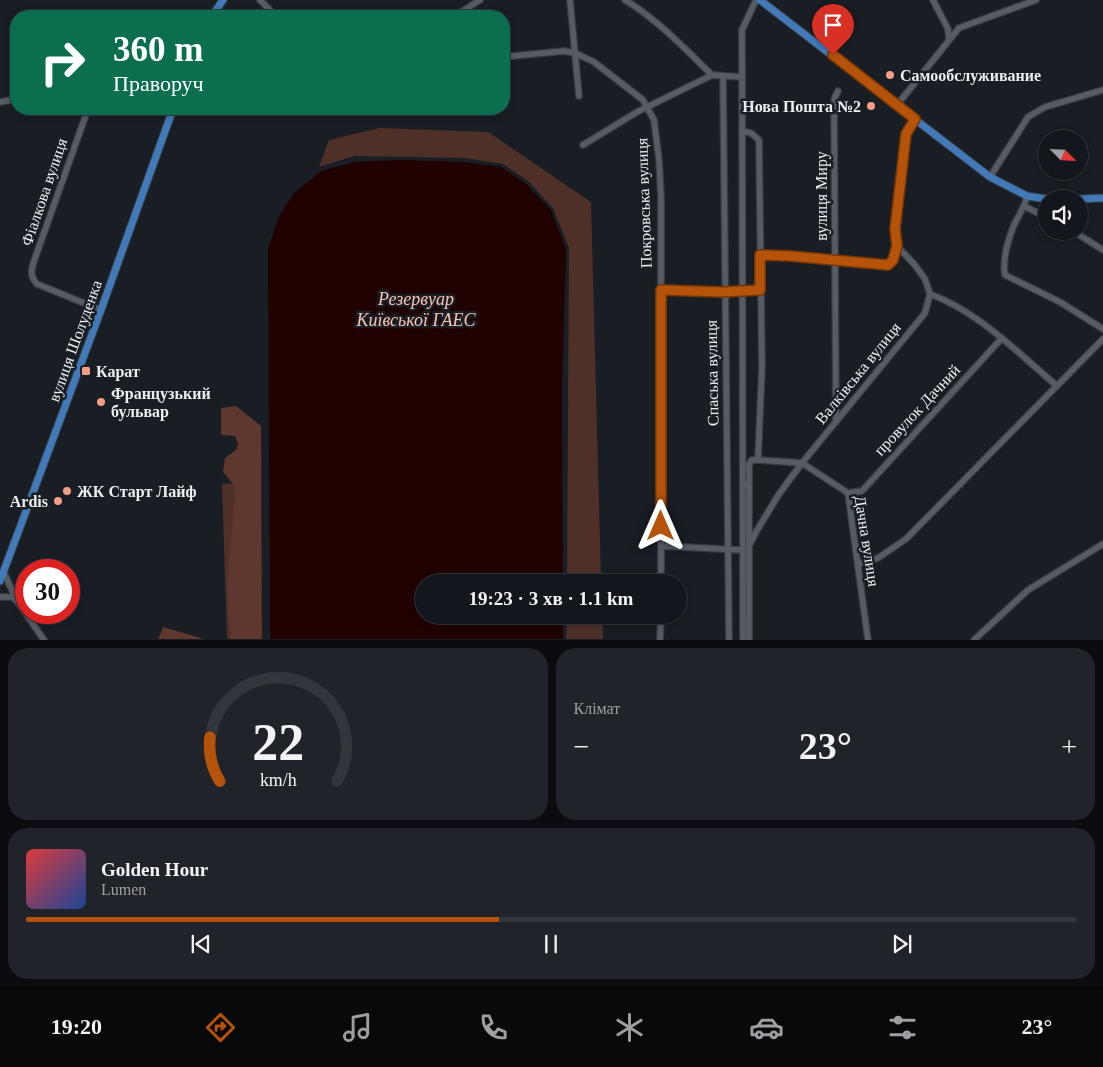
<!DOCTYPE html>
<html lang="uk">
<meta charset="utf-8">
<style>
:root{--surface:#13161c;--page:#202329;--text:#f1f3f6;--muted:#9d9fa3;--line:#32353b;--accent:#b45309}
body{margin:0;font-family:"Times New Roman",serif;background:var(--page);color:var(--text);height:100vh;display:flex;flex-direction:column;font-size:19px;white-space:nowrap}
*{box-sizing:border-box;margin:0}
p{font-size:16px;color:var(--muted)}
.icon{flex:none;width:28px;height:28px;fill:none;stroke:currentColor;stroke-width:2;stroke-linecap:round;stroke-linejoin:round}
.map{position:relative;height:640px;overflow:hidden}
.side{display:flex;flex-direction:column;gap:8px;padding:8px;background:#0a0c0f;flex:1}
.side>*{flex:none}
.banner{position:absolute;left:10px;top:10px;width:500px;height:105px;border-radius:20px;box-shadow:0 2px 8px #0003,0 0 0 1px var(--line);background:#0b6e4f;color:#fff;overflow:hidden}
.needle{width:32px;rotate:114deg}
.tools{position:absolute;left:1038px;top:130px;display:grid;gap:10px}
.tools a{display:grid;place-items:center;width:50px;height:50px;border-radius:50%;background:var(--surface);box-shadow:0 2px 8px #0003,0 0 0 1px var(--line);font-size:25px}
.speed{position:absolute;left:15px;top:559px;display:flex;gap:10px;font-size:25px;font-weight:700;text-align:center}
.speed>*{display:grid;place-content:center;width:65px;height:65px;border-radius:50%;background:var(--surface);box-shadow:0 2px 8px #0003,0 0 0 1px var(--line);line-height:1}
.speed .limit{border:8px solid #d22;background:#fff;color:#111}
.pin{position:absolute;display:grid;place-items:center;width:42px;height:42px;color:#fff;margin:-51px -21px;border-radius:50% 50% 50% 0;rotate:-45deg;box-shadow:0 0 5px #0007}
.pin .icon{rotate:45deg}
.me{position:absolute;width:55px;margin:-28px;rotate:0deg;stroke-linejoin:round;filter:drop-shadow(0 0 4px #0008)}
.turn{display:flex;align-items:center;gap:18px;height:105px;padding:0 20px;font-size:22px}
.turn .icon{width:65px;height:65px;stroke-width:2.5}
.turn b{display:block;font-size:35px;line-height:42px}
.big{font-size:38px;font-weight:800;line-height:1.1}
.side .widget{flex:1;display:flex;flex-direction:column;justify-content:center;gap:8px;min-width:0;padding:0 18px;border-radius:20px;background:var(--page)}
.side .dial{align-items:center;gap:0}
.dial svg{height:130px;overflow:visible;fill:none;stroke:var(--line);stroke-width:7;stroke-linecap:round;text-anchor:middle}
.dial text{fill:var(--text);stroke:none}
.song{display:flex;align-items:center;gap:15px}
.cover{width:60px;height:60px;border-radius:8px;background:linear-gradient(135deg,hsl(0 70% 55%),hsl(220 70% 35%))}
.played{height:5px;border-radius:2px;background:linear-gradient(90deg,var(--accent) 45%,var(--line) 45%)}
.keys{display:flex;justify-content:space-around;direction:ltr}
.heat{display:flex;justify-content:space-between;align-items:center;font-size:28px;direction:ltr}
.side .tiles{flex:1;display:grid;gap:8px;grid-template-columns:1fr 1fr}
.widget:last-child{grid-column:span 2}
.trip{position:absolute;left:415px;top:574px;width:272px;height:50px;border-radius:25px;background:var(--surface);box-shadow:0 2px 8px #0003,0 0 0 1px var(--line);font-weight:800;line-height:50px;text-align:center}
.dock{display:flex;height:80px;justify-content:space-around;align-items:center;background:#08090b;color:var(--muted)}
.dock .icon{width:35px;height:35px}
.dock .current{color:var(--accent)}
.dock b{font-size:22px;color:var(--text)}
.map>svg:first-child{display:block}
.green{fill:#4e3029}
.forest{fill:#5e372e}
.water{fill:#200200}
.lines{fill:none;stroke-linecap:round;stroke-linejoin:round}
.minor-casing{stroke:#373b40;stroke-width:8}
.major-casing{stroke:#373b40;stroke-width:9}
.minor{stroke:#555c64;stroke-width:5.5}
.major{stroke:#4179b9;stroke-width:7}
.route-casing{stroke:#753606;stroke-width:12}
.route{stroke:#b45309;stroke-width:9}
.poi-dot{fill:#f49e89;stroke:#191e25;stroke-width:2}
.labels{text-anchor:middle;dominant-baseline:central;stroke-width:5;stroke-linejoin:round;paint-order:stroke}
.poi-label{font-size:16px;font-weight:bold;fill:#eaeef3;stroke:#191e25;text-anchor:start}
.street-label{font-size:16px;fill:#eaeef3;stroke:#191e25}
.water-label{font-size:18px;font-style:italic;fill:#fbc1b2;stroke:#191e25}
</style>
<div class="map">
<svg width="1103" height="640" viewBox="0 0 1103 640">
<rect width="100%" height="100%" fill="#191e25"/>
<g class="green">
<polygon points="379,128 488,132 591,202 601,582 567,582 569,248 553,208 528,181 503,164 465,158 354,156 319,167 329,140"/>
<polygon points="238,483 239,639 227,639 222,484"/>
<polygon points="567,615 602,615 603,639 566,639"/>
</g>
<g class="forest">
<path d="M236,406L261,426L262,639H230C229,619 227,597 228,576C229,546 234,517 235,486L223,472L225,458L237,449L238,443L235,436L221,435V408Z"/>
<polygon points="163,627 204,639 158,639"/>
</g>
<polygon class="water" points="400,160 464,162 501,167 526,184 551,210 566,249 562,394 563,582 424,582 424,615 563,615 563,639 270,639 268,250 278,218 293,194 321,171 354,162"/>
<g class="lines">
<g class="minor-casing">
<g id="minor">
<polyline points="260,0 276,16"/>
<polyline points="570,0 579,96"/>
<path d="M625,0C658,20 684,48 712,75"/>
<polyline points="933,0 948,29 949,39"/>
<polyline points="455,16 480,0"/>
<polyline points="504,57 564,51 575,53 594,62 643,100 654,120 659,160 661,196 661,582"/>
<polyline points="723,76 729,640"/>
<polyline points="0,102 16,99"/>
<polyline points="897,105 959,28 1036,0"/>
<path d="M88,109L34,261C31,271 30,276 37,284L101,310"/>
<polyline points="742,131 751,133 759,140 762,366 758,460"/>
<polyline points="583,145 637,112 712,75 742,77"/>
<polyline points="990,177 1028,117 1045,107 1103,90"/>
<path d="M1027,196C1025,206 1019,215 1014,225C1008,240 1002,258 1005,275L1060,302L1103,329"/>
<polyline points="1024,206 1046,217"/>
<polyline points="1073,231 1103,250"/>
<polyline points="760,255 790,256 888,265 893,260 897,246"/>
<polyline points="661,290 724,292 760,291"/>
<path d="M930,294C979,312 1018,353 1057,386"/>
<polyline points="836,422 834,102 835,97 838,91"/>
<polyline points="743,485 749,485 749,464 752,460 758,460 802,463 848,493 868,640"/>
<polyline points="749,485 749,544"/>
<polyline points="848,493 862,491 1002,338"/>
<polyline points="661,546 743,550"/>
<polyline points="859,564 878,558 906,539 1103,339"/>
<polyline points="4,573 17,601 44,640"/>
<polyline points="0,597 12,597 17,601"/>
<polyline points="660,640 661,615"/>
<polyline points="743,640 742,30 756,0"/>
<polyline points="749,640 749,546 756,532 779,494 802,463 925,313 930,294 925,279 914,264 897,246 895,229 906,134 915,119"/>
<polyline points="974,640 1028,590 1103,544"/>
</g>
</g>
<g class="major-casing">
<g id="major">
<polyline points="760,0 990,177 1027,196 1046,199"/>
<polyline points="212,16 223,0"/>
<polyline points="1079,199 1103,198"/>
<polyline points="0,581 101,310 173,109"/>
</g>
</g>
<use href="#minor" class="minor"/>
<use href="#major" class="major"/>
</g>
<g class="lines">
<g class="route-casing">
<polyline id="route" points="661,526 661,290 722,292 760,290 760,255 790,256 888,265 893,260 897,246 895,229 906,134 915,119 833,55"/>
</g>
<use href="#route" class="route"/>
</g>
<g class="poi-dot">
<circle cx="890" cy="75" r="5"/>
<circle cx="871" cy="106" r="5"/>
<rect x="81" y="366" width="10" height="10" rx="2.5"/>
<circle cx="101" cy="402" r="5"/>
<circle cx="67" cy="491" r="5"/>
<circle cx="58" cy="501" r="5"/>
</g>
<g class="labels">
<g class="poi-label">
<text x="900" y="75">Самообслуживание</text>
<text x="861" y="106" text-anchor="end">Нова Пошта №2</text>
<text x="96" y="371">Карат</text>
<text x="111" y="393">Французький<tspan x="111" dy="18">бульвар</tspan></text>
<text x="77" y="491">ЖК Старт Лайф</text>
<text x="48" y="501" text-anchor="end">Ardis</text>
</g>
<g class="street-label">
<text transform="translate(44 192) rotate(-71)">Фіалкова вулиця</text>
<text transform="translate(821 196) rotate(-90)">вулиця Миру</text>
<text transform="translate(644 203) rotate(-92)">Покровська вулиця</text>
<text transform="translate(75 341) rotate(-70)">вулиця Шолуденка</text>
<text transform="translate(712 373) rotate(-91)">Спаська вулиця</text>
<text transform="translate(858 373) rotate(-51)">Валківська вулиця</text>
<text transform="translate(917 410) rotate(-47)">провулок Дачний</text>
<text transform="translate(867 541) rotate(81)">Дачна вулиця</text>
</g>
<g class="water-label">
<text x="416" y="299">Резервуар<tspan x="416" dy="21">Київської ГАЕС</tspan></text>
</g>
</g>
</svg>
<div class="tools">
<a><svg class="needle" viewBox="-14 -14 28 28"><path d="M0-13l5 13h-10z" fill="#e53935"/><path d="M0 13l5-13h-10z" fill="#9d9fa3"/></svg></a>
<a><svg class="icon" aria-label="sound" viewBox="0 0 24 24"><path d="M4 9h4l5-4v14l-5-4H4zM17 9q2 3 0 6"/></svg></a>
</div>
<div class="speed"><div class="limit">30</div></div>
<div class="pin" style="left:833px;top:55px;background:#d93025"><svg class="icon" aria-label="arrive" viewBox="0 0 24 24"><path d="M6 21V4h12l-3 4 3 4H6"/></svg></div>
<svg class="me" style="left:661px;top:526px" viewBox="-20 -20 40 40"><path d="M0-17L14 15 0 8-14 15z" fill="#b45309" stroke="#fff" stroke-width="4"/></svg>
<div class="trip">19:23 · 3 хв · 1.1 km</div>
<div class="banner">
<div class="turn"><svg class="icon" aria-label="right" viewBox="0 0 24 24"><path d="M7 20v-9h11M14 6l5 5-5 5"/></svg><div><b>360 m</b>Праворуч</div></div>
</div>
</div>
<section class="side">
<div class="tiles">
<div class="widget dial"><svg viewBox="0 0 100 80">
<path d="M14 69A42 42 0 1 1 86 69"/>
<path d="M14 69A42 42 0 0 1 8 42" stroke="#b45309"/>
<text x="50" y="56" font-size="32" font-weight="700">22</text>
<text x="50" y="72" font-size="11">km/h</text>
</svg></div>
<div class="widget"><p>Клімат</p>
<div class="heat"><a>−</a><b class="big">23°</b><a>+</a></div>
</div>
<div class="widget">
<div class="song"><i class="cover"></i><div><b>Golden Hour</b><p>Lumen</p></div></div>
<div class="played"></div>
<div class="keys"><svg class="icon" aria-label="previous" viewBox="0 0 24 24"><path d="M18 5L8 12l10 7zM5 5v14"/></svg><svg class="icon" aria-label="pause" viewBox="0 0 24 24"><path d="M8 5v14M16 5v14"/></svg><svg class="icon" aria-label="next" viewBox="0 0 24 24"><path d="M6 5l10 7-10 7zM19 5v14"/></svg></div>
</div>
</div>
</section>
<nav class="dock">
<b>19:20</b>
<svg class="icon current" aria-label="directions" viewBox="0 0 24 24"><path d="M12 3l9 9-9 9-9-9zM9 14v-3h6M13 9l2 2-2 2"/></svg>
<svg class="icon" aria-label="music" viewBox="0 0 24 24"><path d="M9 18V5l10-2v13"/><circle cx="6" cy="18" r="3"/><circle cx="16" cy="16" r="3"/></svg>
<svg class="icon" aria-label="phone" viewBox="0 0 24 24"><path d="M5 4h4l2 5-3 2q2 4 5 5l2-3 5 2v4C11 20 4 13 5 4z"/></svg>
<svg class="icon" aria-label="climate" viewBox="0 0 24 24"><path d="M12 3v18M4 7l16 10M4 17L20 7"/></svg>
<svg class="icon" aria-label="car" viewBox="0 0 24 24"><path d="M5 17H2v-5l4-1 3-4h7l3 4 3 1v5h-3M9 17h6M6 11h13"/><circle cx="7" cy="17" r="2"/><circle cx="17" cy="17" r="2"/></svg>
<svg class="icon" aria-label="filters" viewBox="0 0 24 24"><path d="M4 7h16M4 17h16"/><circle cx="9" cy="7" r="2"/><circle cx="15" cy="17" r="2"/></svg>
<b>23°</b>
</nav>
